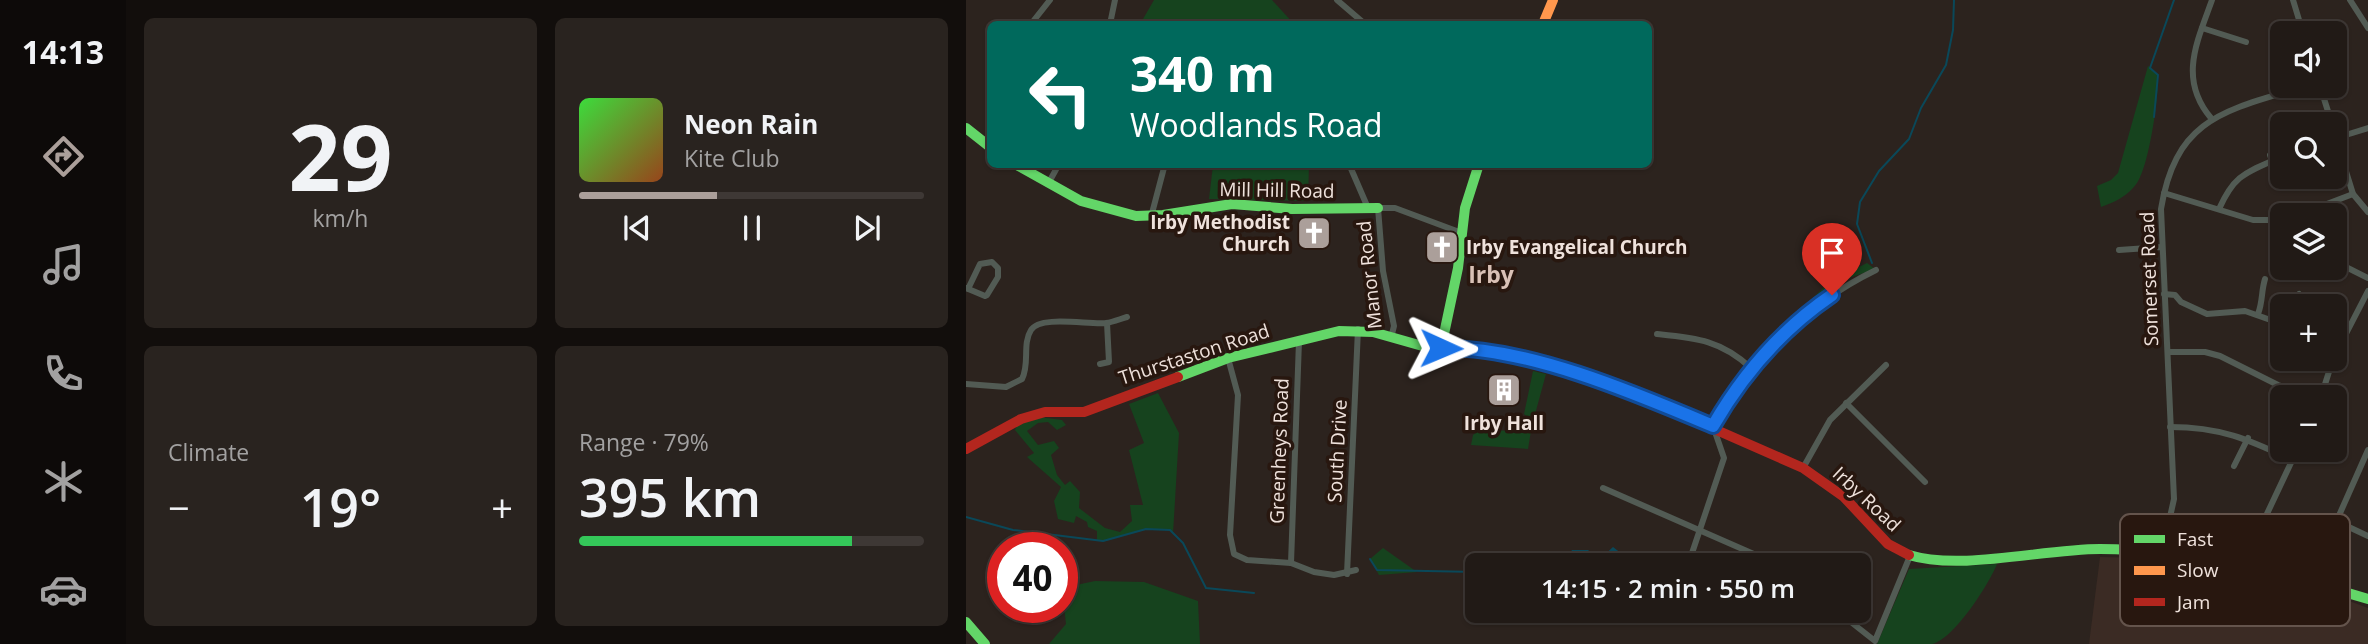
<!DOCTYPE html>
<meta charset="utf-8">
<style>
:root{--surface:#211a16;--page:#29231f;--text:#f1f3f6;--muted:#a2a1a1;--line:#3e3835;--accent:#ab9f9a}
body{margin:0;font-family:"Open Sans",sans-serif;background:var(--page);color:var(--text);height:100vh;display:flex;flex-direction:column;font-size:26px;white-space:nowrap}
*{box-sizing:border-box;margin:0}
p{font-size:23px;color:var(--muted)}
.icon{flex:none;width:38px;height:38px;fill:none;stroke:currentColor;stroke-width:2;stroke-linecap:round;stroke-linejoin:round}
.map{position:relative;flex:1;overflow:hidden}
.drawer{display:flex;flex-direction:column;gap:18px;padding:18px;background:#120e0c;width:840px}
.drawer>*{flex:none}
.hud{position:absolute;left:21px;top:21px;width:665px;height:147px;border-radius:10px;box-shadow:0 2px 5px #0004,0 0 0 2px var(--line);background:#00695c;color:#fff;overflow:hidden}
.buttons{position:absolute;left:1304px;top:21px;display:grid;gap:14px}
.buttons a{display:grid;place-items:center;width:77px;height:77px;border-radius:10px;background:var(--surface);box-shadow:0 2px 5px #0004,0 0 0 2px var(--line);font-size:35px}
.speed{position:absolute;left:21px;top:532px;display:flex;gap:14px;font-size:35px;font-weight:700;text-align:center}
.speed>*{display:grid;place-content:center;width:91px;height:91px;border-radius:50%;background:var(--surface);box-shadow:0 2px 5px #0004,0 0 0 2px var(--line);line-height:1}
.speed .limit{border:10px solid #d22;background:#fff;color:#111}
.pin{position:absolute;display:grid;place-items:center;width:60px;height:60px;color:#fff;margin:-72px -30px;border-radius:50% 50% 50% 0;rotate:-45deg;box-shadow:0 0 7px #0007}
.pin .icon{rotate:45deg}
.me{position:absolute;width:77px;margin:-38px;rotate:91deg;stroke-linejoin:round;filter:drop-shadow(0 0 5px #0008)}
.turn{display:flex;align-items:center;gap:24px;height:147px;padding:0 28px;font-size:32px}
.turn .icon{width:91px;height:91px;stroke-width:2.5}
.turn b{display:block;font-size:49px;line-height:60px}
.big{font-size:52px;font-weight:600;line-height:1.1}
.drawer .widget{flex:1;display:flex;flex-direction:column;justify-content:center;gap:10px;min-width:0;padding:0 24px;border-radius:10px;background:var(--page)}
.drawer .dial{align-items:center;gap:0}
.dial b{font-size:91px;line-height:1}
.song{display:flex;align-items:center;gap:21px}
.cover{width:84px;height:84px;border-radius:10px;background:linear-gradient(135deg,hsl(120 70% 55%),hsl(20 70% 35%))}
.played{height:7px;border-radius:4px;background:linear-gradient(90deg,var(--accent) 40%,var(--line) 40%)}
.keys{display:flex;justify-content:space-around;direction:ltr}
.heat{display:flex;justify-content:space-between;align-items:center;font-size:38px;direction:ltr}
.charge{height:10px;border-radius:5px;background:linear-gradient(90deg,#34c759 79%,var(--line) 0)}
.drawer .tiles{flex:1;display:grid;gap:18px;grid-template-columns:repeat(2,1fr)}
.trip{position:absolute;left:499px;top:553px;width:406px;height:70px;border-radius:10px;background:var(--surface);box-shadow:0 2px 5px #0004,0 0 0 2px var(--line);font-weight:600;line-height:70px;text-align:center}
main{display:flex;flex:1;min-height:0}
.dock{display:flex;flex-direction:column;width:126px;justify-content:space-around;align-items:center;background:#0d0a09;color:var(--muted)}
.dock .icon{width:49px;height:49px}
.dock .on{color:var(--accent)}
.dock b{font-size:32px;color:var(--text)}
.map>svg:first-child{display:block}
.education{fill:#3b2b24}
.green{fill:#16431e}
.water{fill:#0a4859}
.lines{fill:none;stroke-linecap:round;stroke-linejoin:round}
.stream{stroke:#0a4859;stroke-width:2}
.street{stroke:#525b54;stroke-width:6}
.fast{stroke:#63d668;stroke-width:10}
.slow{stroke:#ff974d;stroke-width:10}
.jam{stroke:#b3261e;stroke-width:10}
.route-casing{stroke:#114b97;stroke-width:18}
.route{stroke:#1a73e8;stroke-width:12}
.labels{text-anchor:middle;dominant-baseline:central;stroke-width:7;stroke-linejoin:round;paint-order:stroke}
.street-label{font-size:19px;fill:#efe2dc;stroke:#28170f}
.poi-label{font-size:19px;font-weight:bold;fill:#efe2dc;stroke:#28170f;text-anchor:end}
.quarter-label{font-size:23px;font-weight:bold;fill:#d9c1b6;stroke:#28170f}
.key{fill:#28170f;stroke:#64544c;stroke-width:2}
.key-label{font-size:19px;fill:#efe2dc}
</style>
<main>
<nav class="dock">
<b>14:13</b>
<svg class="icon on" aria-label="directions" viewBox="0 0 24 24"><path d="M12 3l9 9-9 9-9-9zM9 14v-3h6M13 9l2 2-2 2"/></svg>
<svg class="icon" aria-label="music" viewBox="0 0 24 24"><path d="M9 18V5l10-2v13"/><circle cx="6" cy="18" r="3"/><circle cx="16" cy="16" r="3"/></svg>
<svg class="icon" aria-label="phone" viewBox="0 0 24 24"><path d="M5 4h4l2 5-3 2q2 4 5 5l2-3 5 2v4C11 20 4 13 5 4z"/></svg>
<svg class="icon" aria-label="climate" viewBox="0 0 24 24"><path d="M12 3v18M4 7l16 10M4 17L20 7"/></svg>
<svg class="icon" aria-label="car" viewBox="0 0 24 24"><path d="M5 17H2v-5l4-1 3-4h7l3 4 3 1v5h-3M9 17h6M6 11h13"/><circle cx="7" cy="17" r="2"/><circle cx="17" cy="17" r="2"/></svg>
</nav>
<section class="drawer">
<div class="tiles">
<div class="widget dial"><b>29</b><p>km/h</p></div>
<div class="widget">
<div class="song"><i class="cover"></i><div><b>Neon Rain</b><p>Kite Club</p></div></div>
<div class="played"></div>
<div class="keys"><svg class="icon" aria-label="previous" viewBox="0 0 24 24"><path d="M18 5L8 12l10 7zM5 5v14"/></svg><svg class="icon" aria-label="pause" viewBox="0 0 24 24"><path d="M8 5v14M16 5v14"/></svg><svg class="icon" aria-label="next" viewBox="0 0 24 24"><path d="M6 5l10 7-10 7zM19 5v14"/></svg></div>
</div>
<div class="widget"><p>Climate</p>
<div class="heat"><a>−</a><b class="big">19°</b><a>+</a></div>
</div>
<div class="widget"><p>Range · 79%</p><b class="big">395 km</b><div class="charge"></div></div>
</div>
</section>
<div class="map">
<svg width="1402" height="644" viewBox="0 0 1402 644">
<rect width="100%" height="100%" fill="#2c231e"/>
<polygon class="education" points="1134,557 1179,558 1378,599 1402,608 1402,644 1123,644"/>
<g class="green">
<polygon points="188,0 306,0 328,24 185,24 177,19"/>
<path d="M1182,66L1192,75C1193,97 1183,165 1171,183C1162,196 1149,202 1135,207L1131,186L1145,180L1152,173Z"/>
<polygon points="247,165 343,165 342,201 243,199"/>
<polygon points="901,263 909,269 883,278 830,320 827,318 863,282"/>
<polygon points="567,371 580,374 568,418 564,419 558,414"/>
<polygon points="192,393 213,433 207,534 203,530 180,529 136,541 131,540 131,531 122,527 121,522 110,516 108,523 92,519 88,501 95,487 61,457 68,453 49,430 51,425 73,417 96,420 100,425 91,430 82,422 72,423 61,431 72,445 88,441 93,448 85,455 91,475 99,485 104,481 114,492 113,508 139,528 154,532 166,521 164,505 177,505 163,450 178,443 163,404"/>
<polygon points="513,430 565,431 562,449 505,445 507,435"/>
<polygon points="417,548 451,572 413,575 404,559"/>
<path d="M1031,564C1023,584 988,639 966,644C950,644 928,644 911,644L943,569Z"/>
<polygon points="129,581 178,582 232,601 234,644 83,644 100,624 96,588"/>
</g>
<polygon class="water" points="647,547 665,561 681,565 596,565 606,550 622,550 633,560"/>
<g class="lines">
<g class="stream">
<polyline points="1188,117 1192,75 1184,68 1208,0"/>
<polyline points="906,263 891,224 894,202 913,171 943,139 955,108 980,65 987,30 988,0"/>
<polyline points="0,517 47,530 137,541 180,529 204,530 217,543 240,588 288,593"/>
<polyline points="404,559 411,570 511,572"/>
</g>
<g class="street">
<polyline points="371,0 399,24"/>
<polyline points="1327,0 1337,33"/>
<polyline points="1384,0 1402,28"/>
<polyline points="65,24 84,0"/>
<polyline points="144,24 149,0"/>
<polyline points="1236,28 1280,42"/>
<polyline points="1354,86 1366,124"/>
<path d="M1245,118C1212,79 1231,42 1246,0"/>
<polyline points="1368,133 1387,194 1402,212"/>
<polyline points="1370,138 1402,128"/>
<polyline points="383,164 402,208"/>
<polyline points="82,184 93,164"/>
<polyline points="1198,193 1287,220 1316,220"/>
<path d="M1253,209C1267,178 1276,174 1306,161L1304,155"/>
<polyline points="1332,215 1387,194"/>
<polyline points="185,217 199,164"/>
<polyline points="1153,250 1196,247"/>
<polyline points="1368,261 1402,278"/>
<polyline points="0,288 19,296 21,295 32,277 32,268 26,262 14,264 2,289"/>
<polyline points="1198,294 1209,295 1215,302 1241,314 1279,311 1316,324"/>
<polyline points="1333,294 1338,301 1343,299"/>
<path d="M1292,314C1297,301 1295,292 1299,279"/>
<path d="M691,334C730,338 755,340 785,368"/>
<polyline points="425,338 428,326 417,271 412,208 429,208 496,233"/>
<polyline points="1202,352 1239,352 1254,356 1312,385 1346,397"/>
<polyline points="1368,357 1402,291"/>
<polyline points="262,358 272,395 264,535 268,554 281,560 325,563 348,572 368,575 390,570"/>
<polyline points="134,364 143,362 141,323"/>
<path d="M0,384L40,387L56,379C64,364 56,344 65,330C74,315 123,325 140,323C147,322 154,319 161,317"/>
<polyline points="1355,397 1367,359"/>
<polyline points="880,403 959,482"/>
<path d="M1204,427C1254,427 1282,439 1326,460"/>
<polyline points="1268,466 1282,438"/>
<polyline points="837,468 864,420 920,365"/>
<polyline points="637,488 813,565"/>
<polyline points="1370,521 1402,536"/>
<polyline points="1291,535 1331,450"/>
<path d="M1196,553L1208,499L1195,209C1210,116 1262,110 1340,86"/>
<polyline points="325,563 333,341"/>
<path d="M722,565L758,458L747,426C786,359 840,304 910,270"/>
<polyline points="381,574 392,329"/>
<polyline points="1344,581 1402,450"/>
<polyline points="871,611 909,641 944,556"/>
</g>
<g class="fast">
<polyline points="0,128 24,147"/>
<polyline points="49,164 115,201 170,216 197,215 266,204 326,209 412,208"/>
<polyline points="475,348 492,268 499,208 513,164"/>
<polyline points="212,377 262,358 373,331 407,332 467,349 521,348 673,396"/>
<path d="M943,555C995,571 1077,549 1134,549C1226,549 1315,573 1402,599"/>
<polyline points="0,622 19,644"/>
</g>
<polyline class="slow" points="577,24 587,0"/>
<g class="jam">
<polyline points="673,396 837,468 878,497 922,544 943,555"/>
<polyline points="0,449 55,419 79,412 118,412 212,377"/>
</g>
</g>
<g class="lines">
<g class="route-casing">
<path id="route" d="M475,348C559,346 669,393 747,426C777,374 816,329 866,295"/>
</g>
<use href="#route" class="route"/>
</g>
<defs>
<g id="church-square" transform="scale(1.75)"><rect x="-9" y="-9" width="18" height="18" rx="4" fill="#ab9f9a" stroke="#28170f"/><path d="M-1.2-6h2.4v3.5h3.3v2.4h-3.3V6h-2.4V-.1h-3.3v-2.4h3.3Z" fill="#fff"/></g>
<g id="building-square" transform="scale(1.75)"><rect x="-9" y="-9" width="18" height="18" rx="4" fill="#ab9f9a" stroke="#28170f"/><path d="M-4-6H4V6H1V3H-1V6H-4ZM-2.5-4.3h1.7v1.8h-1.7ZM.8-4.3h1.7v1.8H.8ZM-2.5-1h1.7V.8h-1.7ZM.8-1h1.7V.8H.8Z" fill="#fff"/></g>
</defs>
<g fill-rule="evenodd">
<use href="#church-square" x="348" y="233"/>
<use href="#church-square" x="476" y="247"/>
<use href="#building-square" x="538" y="390"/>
</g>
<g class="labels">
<g class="street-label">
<text transform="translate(311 190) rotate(1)">Mill Hill Road</text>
<text transform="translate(403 275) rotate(-96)">Manor Road</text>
<text transform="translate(1183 279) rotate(-92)">Somerset Road</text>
<text transform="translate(228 354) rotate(-18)">Thurstaston Road</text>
<text transform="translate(313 451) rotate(-88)">Greenheys Road</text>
<text transform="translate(371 451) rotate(-87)">South Drive</text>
<text transform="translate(901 499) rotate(43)">Irby Road</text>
</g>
<g class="poi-label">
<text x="324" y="222">Irby Methodist<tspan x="324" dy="22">Church</tspan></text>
<text x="500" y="247" text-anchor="start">Irby Evangelical Church</text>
<text x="538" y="423" text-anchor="middle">Irby Hall</text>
</g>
<g class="quarter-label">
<text x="525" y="274">Irby</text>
</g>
</g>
<rect x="1154" y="514" width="230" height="112" rx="10" class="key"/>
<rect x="1168" y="535" width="31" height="8" fill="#63d668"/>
<rect x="1168" y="566" width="31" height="9" fill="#ff974d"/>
<rect x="1168" y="598" width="31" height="8" fill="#b3261e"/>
<g class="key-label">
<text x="1211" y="546">Fast</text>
<text x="1211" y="577">Slow</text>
<text x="1211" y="609">Jam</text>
</g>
</svg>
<div class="buttons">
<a><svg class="icon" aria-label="sound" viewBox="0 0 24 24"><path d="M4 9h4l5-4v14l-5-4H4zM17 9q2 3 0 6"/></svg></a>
<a><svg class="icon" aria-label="search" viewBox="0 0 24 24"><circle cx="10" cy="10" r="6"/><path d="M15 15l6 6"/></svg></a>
<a><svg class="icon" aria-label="layers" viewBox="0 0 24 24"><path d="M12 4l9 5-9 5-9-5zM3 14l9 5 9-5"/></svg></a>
<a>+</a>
<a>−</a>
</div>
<div class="speed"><div class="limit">40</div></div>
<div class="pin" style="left:866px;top:295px;background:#d93025"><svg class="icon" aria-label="arrive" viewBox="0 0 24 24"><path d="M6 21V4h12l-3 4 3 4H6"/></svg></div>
<svg class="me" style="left:475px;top:348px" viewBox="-20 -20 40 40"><path d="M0-17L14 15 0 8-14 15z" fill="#1a73e8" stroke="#fff" stroke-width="4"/></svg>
<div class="trip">14:15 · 2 min · 550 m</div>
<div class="hud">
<div class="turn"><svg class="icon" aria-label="left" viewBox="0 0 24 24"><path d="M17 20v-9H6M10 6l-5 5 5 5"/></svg><div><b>340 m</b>Woodlands Road</div></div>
</div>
</div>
</main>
